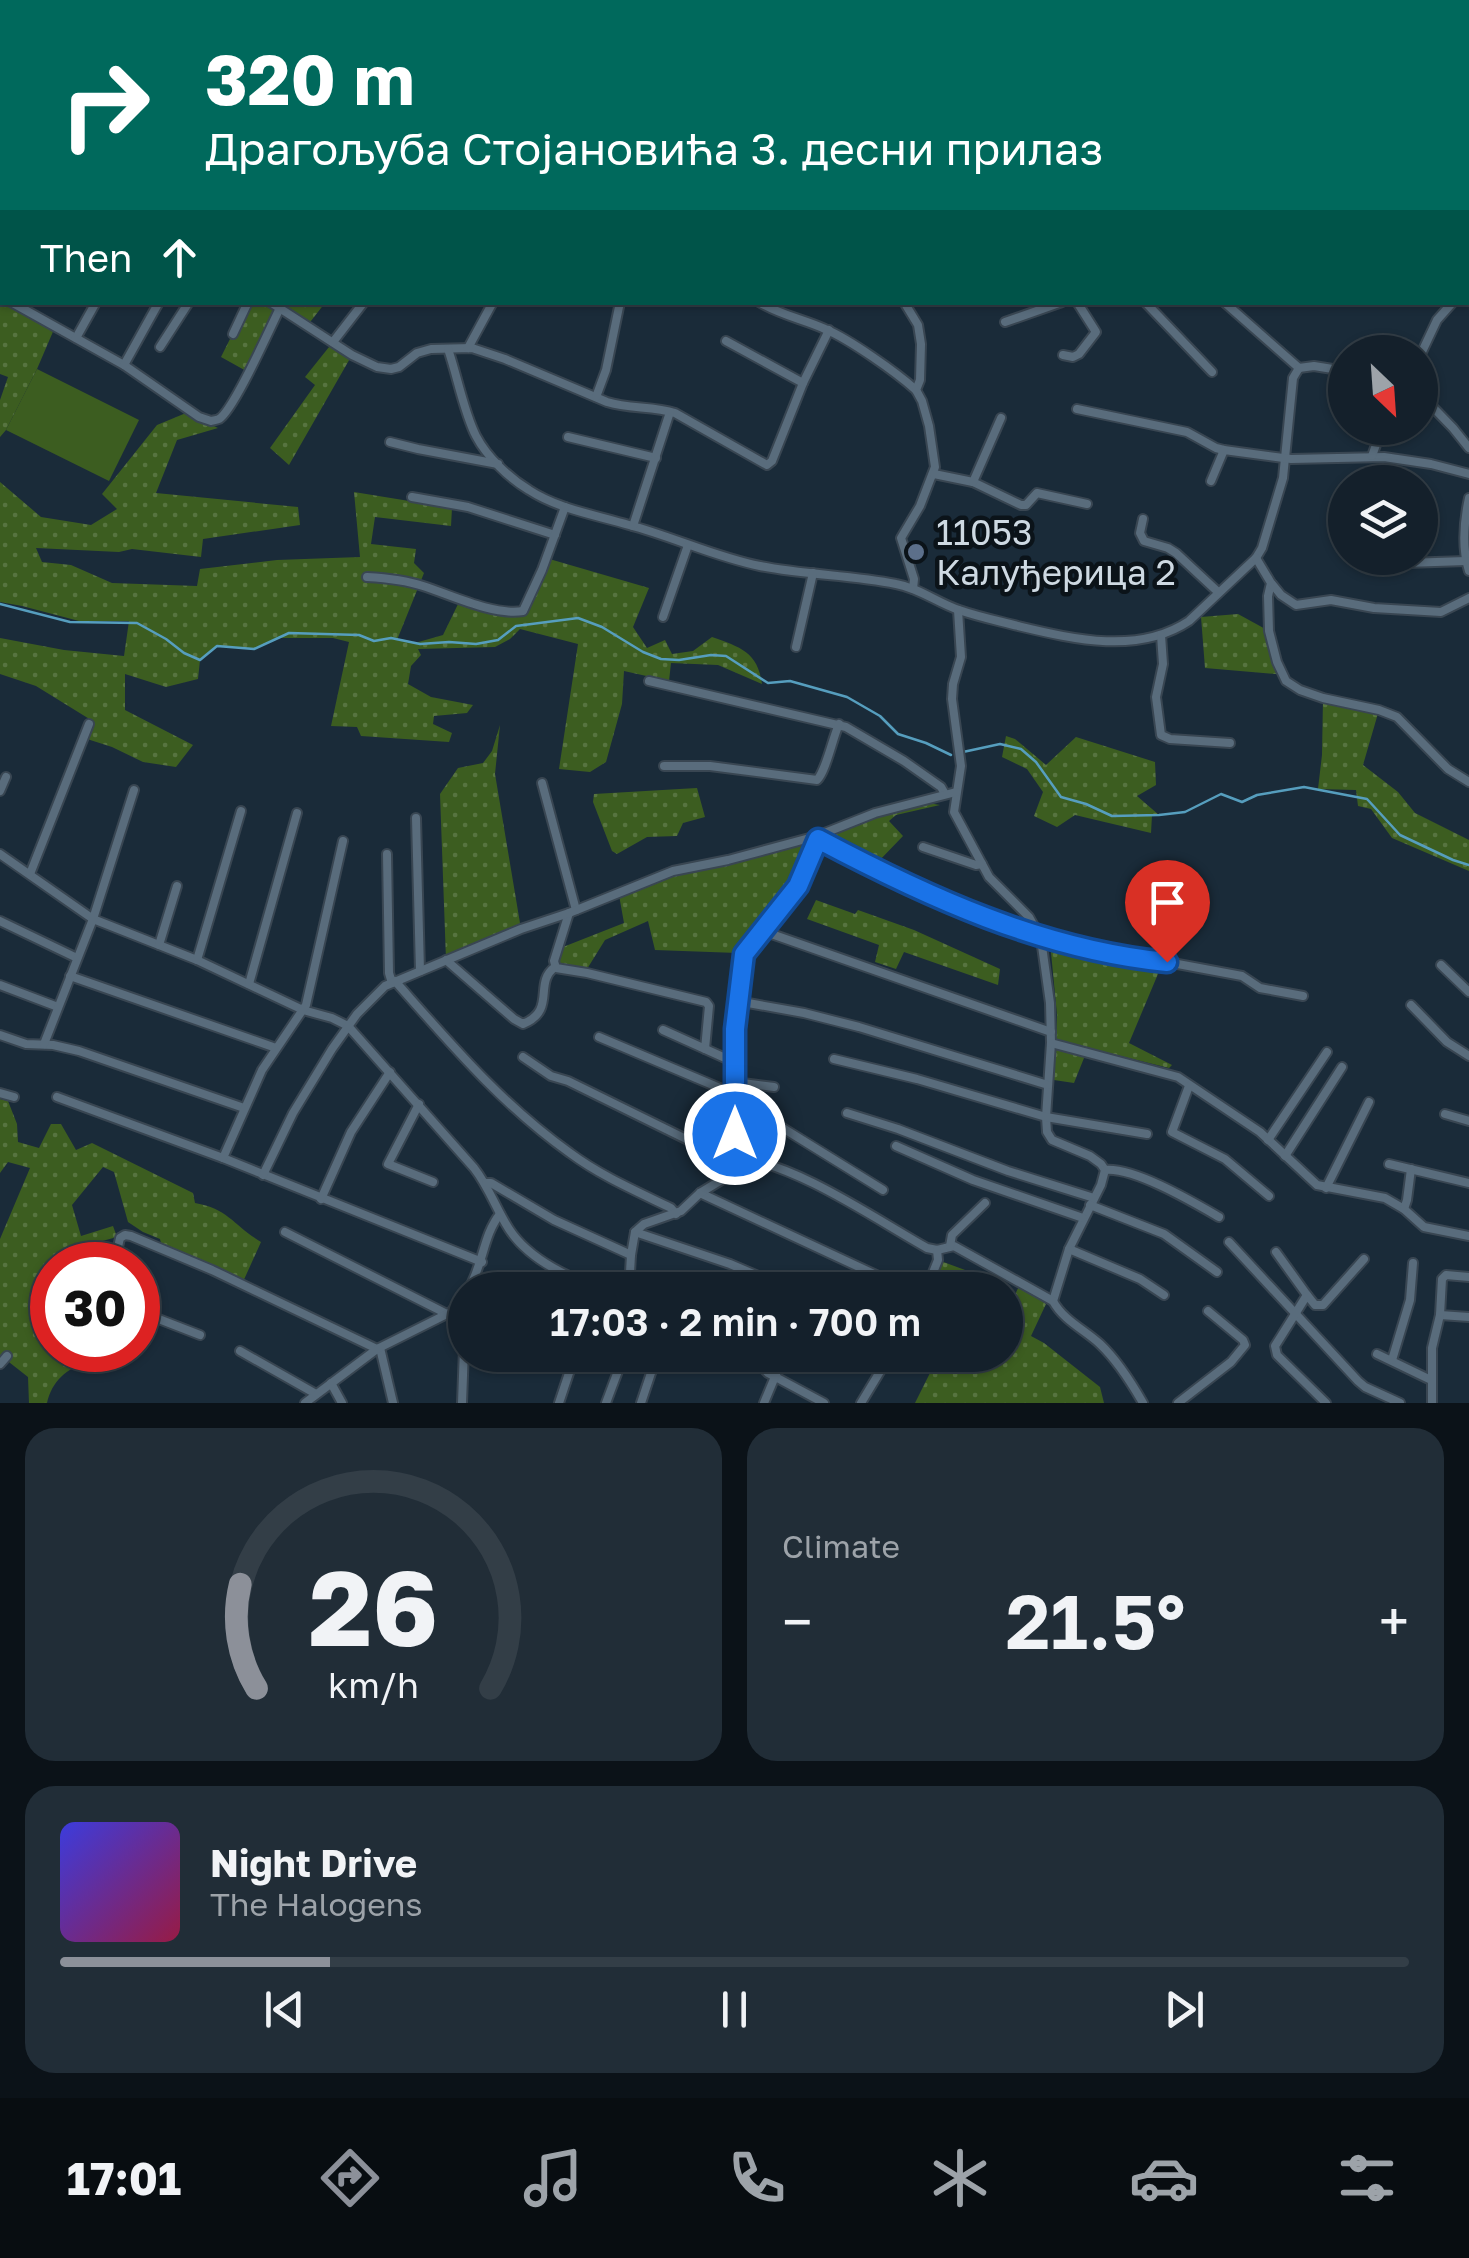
<!DOCTYPE html>
<meta charset="utf-8">
<style>
:root{--surface:#14202b;--page:#212d37;--text:#f1f3f6;--muted:#9da3a9;--line:#333e47;--accent:#8c9099}
body{margin:0;font-family:"Golos Text",sans-serif;background:var(--page);color:var(--text);height:100vh;display:flex;flex-direction:column;font-size:38px;white-space:nowrap}
*{box-sizing:border-box;margin:0}
p{font-size:32px;color:var(--muted)}
.icon{flex:none;width:55px;height:55px;fill:none;stroke:currentColor;stroke-width:2;stroke-linecap:round;stroke-linejoin:round}
.map{position:relative;height:1403px;overflow:hidden}
.sheet{display:flex;flex-direction:column;gap:25px;padding:25px;background:#0b1218;flex:1}
.sheet>*{flex:none}
.hud{position:absolute;left:0px;top:0px;width:1470px;height:305px;box-shadow:0 2px 8px #0004,0 0 0 2px var(--line);background:#00695c;color:#fff;overflow:hidden}
.needle{width:65px;rotate:155deg}
.buttons{position:absolute;left:1328px;top:335px;display:grid;gap:20px}
.buttons a{display:grid;place-items:center;width:110px;height:110px;border-radius:50%;background:var(--surface);box-shadow:0 2px 8px #0004,0 0 0 2px var(--line);font-size:50px}
.speed{position:absolute;left:30px;top:1242px;display:flex;gap:20px;font-size:50px;font-weight:700;text-align:center}
.speed>*{display:grid;place-content:center;width:130px;height:130px;border-radius:50%;background:var(--surface);box-shadow:0 2px 8px #0004,0 0 0 2px var(--line);line-height:1}
.speed .limit{border:15px solid #d22;background:#fff;color:#111}
.pin{position:absolute;display:grid;place-items:center;width:85px;height:85px;color:#fff;margin:-102px -42px;border-radius:50% 50% 50% 0;rotate:-45deg;box-shadow:0 0 10px #0007}
.pin .icon{rotate:45deg}
.me{position:absolute;width:110px;margin:-55px;rotate:0deg;stroke-linejoin:round;filter:drop-shadow(0 0 8px #0008)}
.turn{display:flex;align-items:center;gap:35px;height:210px;padding:0 40px;font-size:45px}
.turn .icon{width:130px;height:130px;stroke-width:2.5}
.turn b{display:block;font-size:70px;line-height:85px}
.then{display:flex;align-items:center;height:95px;padding:0 40px;background:#0003;gap:20px;font-size:38px}
.big{font-size:75px;font-weight:600;line-height:1.1}
.sheet .card{flex:1;display:flex;flex-direction:column;justify-content:center;gap:15px;min-width:0;padding:0 35px;border-radius:30px;background:var(--page)}
.sheet .dial{align-items:center;gap:0}
.dial svg{height:260px;overflow:visible;fill:none;stroke:var(--line);stroke-width:7;stroke-linecap:round;text-anchor:middle}
.dial text{fill:var(--text);stroke:none}
.song{display:flex;align-items:center;gap:30px}
.cover{width:120px;height:120px;border-radius:15px;background:linear-gradient(135deg,hsl(240 70% 55%),hsl(340 70% 35%))}
.played{height:10px;border-radius:5px;background:linear-gradient(90deg,var(--accent) 20%,var(--line) 20%)}
.keys{display:flex;justify-content:space-around;direction:ltr}
.heat{display:flex;justify-content:space-between;align-items:center;font-size:55px;direction:ltr}
.sheet .tiles{flex:1;display:grid;gap:25px;grid-template-columns:1fr 1fr}
.card:last-child{grid-column:span 2}
.trip{position:absolute;left:448px;top:1272px;width:575px;height:100px;border-radius:50px;background:var(--surface);box-shadow:0 2px 8px #0004,0 0 0 2px var(--line);font-weight:600;line-height:100px;text-align:center}
.tabs{display:flex;height:160px;justify-content:space-around;align-items:center;background:#080d11;color:var(--muted)}
.tabs .icon{width:70px;height:70px}
.tabs .active{color:var(--accent)}
.tabs b{font-size:45px;color:var(--text)}
.map>svg:first-child{display:block}
.grass{fill:url(#grass-dots)}
.garden{fill:#3c5d20}
.lines{fill:none;stroke-linecap:round;stroke-linejoin:round}
.stream{stroke:#569ebe;stroke-width:2.5}
.minor-casing{stroke:#394652;stroke-width:12}
.minor{stroke:#596c7c;stroke-width:8}
.route-casing{stroke:#114b97;stroke-width:25}
.route{stroke:#1a73e8;stroke-width:18}
.service-dot{fill:#5c6f8a;stroke:#0b1319;stroke-width:4}
.labels{text-anchor:middle;dominant-baseline:central;stroke-width:9;stroke-linejoin:round;paint-order:stroke}
.poi-label{font-size:35px;fill:#ced9e2;stroke:#0b1319;text-anchor:start}
</style>
<div class="map">
<svg width="1469" height="1403" viewBox="0 0 1469 1403">
<defs>
<pattern id="grass-dots" width="8" height="8" patternUnits="userSpaceOnUse" patternTransform="scale(2.5)"><rect width="8" height="8" fill="#3c5d20"/><path d="M2 2h.1M6 6h.1" fill="none" stroke="#577440" stroke-width="1.8" stroke-linecap="round"/></pattern>
</defs>
<rect width="100%" height="100%" fill="#1a2b39"/>
<g class="grass">
<polygon points="0,302 55,327 37,369 6,430 0,437 0,400 8,377 0,374"/>
<polygon points="248,303 325,303 307,326 280,309 248,372 221,357"/>
<polygon points="333,342 352,355 289,465 270,448 315,385 305,377"/>
<path d="M186,413L218,428L177,440L156,493L298,507L300,525L203,539L201,557L132,549L119,552L36,548L42,562L71,565L112,583L197,586L200,569L277,560L360,557L354,492L452,508L451,526L375,517L371,544L416,549L414,563L424,573L397,640L415,643L443,635L460,600L519,612L546,558L649,588L633,627L647,648L665,640L672,654L693,651L712,637C740,647 758,652 762,684L718,665L671,663L669,681L624,671L622,704L606,762L590,772L559,769L578,644L520,629L510,639L495,647L418,649L421,655L411,666L408,684L431,697L473,705L467,713L434,716L433,724L452,733L449,742L361,736L357,727L331,726L349,642L333,638H276L254,649L217,646L200,660L198,679L166,687L125,674V710L193,745L176,767L143,762L112,747L84,738L91,720L36,686L0,674V638L64,650L124,656L129,621H79L22,606L0,602V482L41,517L91,525L117,509L102,494L157,425Z"/>
<polygon points="1238,614 1269,631 1276,674 1205,668 1201,617"/>
<polygon points="1323,698 1379,710 1363,765 1398,792 1415,813 1469,840 1469,871 1392,838 1371,809 1358,806 1356,790 1318,789 1322,755"/>
<polygon points="500,725 495,774 521,929 446,960 440,794 458,768 483,763 492,751"/>
<polygon points="1006,736 1015,739 1046,765 1076,737 1155,762 1156,785 1137,796 1159,815 1152,815 1151,833 1075,815 1057,827 1034,816 1043,792 1027,769 1002,757"/>
<polygon points="697,788 705,817 683,823 677,836 647,837 617,854 612,851 593,802 594,794"/>
<polygon points="922,802 940,805 896,815 889,821 903,836 876,864 843,851 826,839 825,834 874,814"/>
<polygon points="812,839 809,851 790,890 773,909 762,928 738,953 655,950 648,921 605,940 587,969 560,965 559,962 563,947 624,923 619,895 644,883 647,888 646,881"/>
<polygon points="816,900 855,914 858,910 914,930 1000,969 998,985 904,952 896,969 875,962 879,945 807,919"/>
<polygon points="1050,942 1132,959 1163,962 1129,1043 1172,1065 1169,1068 1088,1048 1074,1083 1054,1080 1057,1015"/>
<path d="M0,1099L8,1101L17,1124L18,1142L39,1148L51,1124H61L76,1150L92,1143L193,1193L195,1203C229,1209 234,1226 261,1242L242,1284L162,1247L160,1239L143,1232L128,1222L114,1172L103,1167L72,1205L81,1236L113,1226L117,1237L95,1243L62,1258L63,1265H52V1350H93L87,1362C66,1369 52,1381 47,1403H29L28,1377L0,1355V1239L30,1168L8,1162L0,1173Z"/>
<polygon points="938,1260 984,1277 1001,1278 1011,1293 1006,1314 1020,1284 1046,1304 1031,1336 1044,1343 1100,1387 1104,1403 915,1403 939,1355 1005,1355 1005,1290 926,1290"/>
</g>
<polygon class="garden" points="37,369 139,420 109,481 6,430"/>
<g class="lines">
<g class="stream">
<polyline points="0,604 70,622 137,623 166,639 184,653 200,660 217,646 254,649 289,633 359,635 374,641 391,638 420,644 449,642 476,644 498,640 516,626 578,618 602,627 643,652 661,659 679,660 711,655 726,656 768,683 790,681 847,697 880,716 898,734 926,743 951,755"/>
<polyline points="963,752 1000,744 1021,749 1036,762 1061,797 1086,804 1112,816 1159,815 1185,812 1221,794 1242,802 1257,795 1304,787 1367,799 1400,835 1453,860 1469,865"/>
</g>
<g class="minor-casing">
<g id="minor">
<polyline points="370,0 374,2"/>
<polyline points="1054,0 1056,2"/>
<polyline points="88,2 90,0"/>
<polyline points="137,2 139,0"/>
<polyline points="203,2 205,0"/>
<polyline points="451,2 452,0"/>
<polyline points="588,2 590,0"/>
<polyline points="665,2 666,0"/>
<polyline points="841,2 842,0"/>
<polyline points="1468,292 1469,291"/>
<path d="M11,302L124,365L199,417L211,421C214,420 217,420 219,419C234,410 270,328 280,308"/>
<path d="M270,302L352,355L377,367L391,369L399,367L417,353L431,349L472,348L505,359L607,402C629,409 653,406 675,413L767,465L772,461L803,383L829,330"/>
<path d="M759,302C780,315 803,319 825,329C849,339 896,372 916,390"/>
<polyline points="904,302 918,325 921,344 920,380 916,390 922,401 929,426 935,467 920,506 901,538 914,579 913,589"/>
<polyline points="1145,302 1212,372"/>
<polyline points="1224,302 1299,368"/>
<polyline points="1005,322 1062,302"/>
<polyline points="233,334 248,302"/>
<polyline points="76,338 95,304"/>
<polyline points="726,341 803,383"/>
<polyline points="333,342 364,302"/>
<polyline points="160,347 189,302"/>
<polyline points="468,348 493,302"/>
<path d="M448,349C457,375 464,413 476,436C487,457 509,478 529,490C558,509 596,515 629,525C674,537 715,557 760,566C805,575 852,575 896,584C919,588 938,603 959,610C979,617 999,621 1018,626C1073,639 1138,655 1189,621L1256,558L1262,548L1283,478L1293,378L1299,368"/>
<polyline points="1063,355 1073,357 1079,354 1096,332 1077,302"/>
<polyline points="1420,356 1437,320 1453,302"/>
<polyline points="124,365 159,302"/>
<polyline points="1299,368 1314,366 1345,371"/>
<polyline points="1420,394 1453,428 1469,448"/>
<polyline points="596,397 606,370 620,302"/>
<polyline points="1077,409 1187,432 1216,448 1224,450 1291,459 1384,457 1431,464 1469,474"/>
<polyline points="568,437 656,458"/>
<polyline points="390,442 418,449 498,464"/>
<polyline points="1372,456 1382,428"/>
<polyline points="934,474 973,482 1021,505 1026,505 1037,493 1087,504"/>
<polyline points="1211,481 1224,450"/>
<polyline points="973,482 1001,418"/>
<polyline points="412,497 468,507 555,535"/>
<path d="M1469,498C1464,521 1462,549 1469,571"/>
<polyline points="1143,519 1140,533 1144,541 1168,548 1176,553 1218,592"/>
<polyline points="633,526 670,412"/>
<polyline points="1256,558 1271,583 1268,596 1269,631 1277,662 1286,681 1300,690 1323,698 1379,710 1397,717 1448,769 1469,782"/>
<polyline points="1375,564 1466,561"/>
<path d="M367,577C385,578 405,580 423,586C451,595 494,616 523,611L542,570L565,507"/>
<polyline points="1272,584 1281,595 1296,605 1331,600 1374,608 1441,612 1469,598"/>
<path d="M958,610L961,657L953,684L952,699L961,766L954,812L989,877L1029,917L1041,939L1050,1003L1051,1043L1046,1117L1047,1132L1052,1140L1090,1156L1101,1164L1105,1170L1101,1185L1069,1249L1053,1301C1063,1320 1085,1330 1100,1344C1118,1361 1131,1382 1143,1403"/>
<polyline points="663,617 688,545"/>
<polyline points="1161,635 1163,664 1156,697 1161,735 1170,739 1230,743"/>
<polyline points="796,647 813,573"/>
<polyline points="649,681 846,727 904,761 941,787 945,794"/>
<path d="M664,766H710L817,780C826,771 832,740 839,724"/>
<polyline points="542,783 576,910"/>
<polyline points="0,791 6,777"/>
<polyline points="416,818 420,971"/>
<polyline points="817,839 874,870 1010,928 1133,959 1167,962 1242,976 1260,988 1303,996"/>
<polyline points="923,847 976,865 982,864"/>
<path d="M0,854L93,919L197,960L303,1010L332,1018L348,1026L474,1168C489,1187 496,1209 509,1229C529,1260 573,1281 608,1290"/>
<polyline points="387,854 389,973 392,983"/>
<polyline points="30,874 89,724"/>
<polyline points="569,913 554,961 556,968 587,973 706,1002 709,1006 705,1049"/>
<polyline points="0,921 77,958"/>
<polyline points="763,931 1051,1032"/>
<polyline points="159,945 177,886"/>
<polyline points="197,960 241,811"/>
<path d="M446,960L514,1019L523,1024C557,1010 533,983 555,967"/>
<polyline points="1441,965 1469,992"/>
<polyline points="70,976 276,1048"/>
<path d="M395,981C450,1043 502,1105 570,1153C601,1176 636,1191 671,1208L676,1214"/>
<polyline points="249,984 297,813"/>
<polyline points="0,985 58,1007"/>
<polyline points="737,1001 804,1013 859,1027 1048,1085"/>
<polyline points="1411,1005 1447,1042 1469,1056"/>
<polyline points="663,1030 734,1062"/>
<polyline points="0,1035 26,1044 53,1045 79,1051 244,1108"/>
<polyline points="599,1037 734,1094"/>
<polyline points="1051,1043 1178,1077 1260,1132 1317,1185 1385,1198 1404,1209 1424,1227 1469,1236"/>
<polyline points="44,1044 93,919 134,790"/>
<polyline points="523,1057 551,1076 568,1081 735,1163"/>
<polyline points="834,1059 917,1079 1046,1117 1147,1134"/>
<polyline points="735,1082 774,1087"/>
<polyline points="1189,1086 1172,1132 1225,1159 1269,1196"/>
<polyline points="0,1093 14,1097"/>
<polyline points="57,1097 223,1158 482,1262"/>
<polyline points="419,1104 388,1164 433,1182"/>
<polyline points="734,1111 773,1122 883,1190"/>
<polyline points="847,1113 898,1129 1008,1171 1094,1198"/>
<polyline points="1445,1114 1469,1121"/>
<polyline points="1268,1140 1327,1052"/>
<polyline points="896,1146 973,1180 1083,1218"/>
<polyline points="1285,1156 1342,1067"/>
<path d="M736,1157C798,1165 872,1217 927,1248L937,1250L954,1246L1053,1301"/>
<polyline points="223,1158 262,1070 306,1005 343,841"/>
<polyline points="1389,1164 1469,1183"/>
<path d="M1105,1170C1134,1167 1193,1202 1219,1217"/>
<polyline points="263,1175 293,1113 332,1049 357,1014 385,986 521,929 569,913 673,871 728,860 817,836 875,813 956,792"/>
<polyline points="486,1183 491,1183 554,1220 631,1255"/>
<polyline points="1326,1188 1369,1102"/>
<polyline points="700,1193 904,1288"/>
<polyline points="321,1199 351,1132 390,1072"/>
<polyline points="1090,1205 1164,1234 1217,1272"/>
<polyline points="1404,1209 1407,1200 1411,1169"/>
<polyline points="285,1232 447,1314"/>
<polyline points="635,1232 730,1264 791,1290"/>
<polyline points="1229,1242 1358,1381 1365,1387 1400,1403"/>
<polyline points="950,1246 952,1235 985,1203"/>
<polyline points="1069,1249 1140,1279 1164,1295"/>
<polyline points="1276,1252 1307,1295"/>
<polyline points="114,1265 120,1238 125,1235 131,1236 212,1270 377,1349"/>
<polyline points="473,1282 494,1290"/>
<path d="M468,1290C483,1266 483,1235 500,1214"/>
<polyline points="629,1290 631,1255 635,1232 644,1224 681,1211 700,1193 728,1176 734,1168 736,1157 734,1049 737,1001 744,955 798,886 812,856 817,836"/>
<polyline points="926,1290 938,1260 937,1250"/>
<polyline points="138,1311 200,1335"/>
<polyline points="1440,1315 1469,1317"/>
<polyline points="380,1348 393,1403"/>
<polyline points="240,1351 316,1394"/>
<polyline points="1377,1354 1431,1380"/>
<polyline points="750,1355 768,1373 824,1403"/>
<polyline points="1392,1360 1410,1300 1413,1263"/>
<polyline points="0,1364 7,1356"/>
<polyline points="331,1383 342,1403"/>
<polyline points="305,1403 377,1349 451,1312 465,1295"/>
<polyline points="462,1403 465,1321"/>
<polyline points="559,1403 575,1355"/>
<polyline points="606,1403 624,1355"/>
<polyline points="641,1403 657,1355"/>
<polyline points="764,1403 784,1355"/>
<polyline points="861,1403 890,1355"/>
<polyline points="1178,1403 1231,1362 1245,1345 1243,1340 1208,1311"/>
<polyline points="1326,1403 1277,1355 1275,1346 1307,1295 1315,1305 1323,1305 1364,1259"/>
<polyline points="1432,1403 1432,1348 1440,1315 1442,1279 1446,1275 1469,1277"/>
</g>
</g>
<use href="#minor" class="minor"/>
</g>
<g class="lines">
<g class="route-casing">
<path id="route" d="M735,1134V1029L744,954L798,886L818,839C927,897 1043,950 1167,962"/>
</g>
<use href="#route" class="route"/>
</g>
<circle class="service-dot" cx="916" cy="552" r="10"/>
<g class="labels">
<g class="poi-label">
<text x="936" y="532">11053<tspan x="936" dy="40">Калуђерица 2</tspan></text>
</g>
</g>
</svg>
<div class="buttons">
<a><svg class="needle" viewBox="-14 -14 28 28"><path d="M0-13l5 13h-10z" fill="#e53935"/><path d="M0 13l5-13h-10z" fill="#9da3a9"/></svg></a>
<a><svg class="icon" aria-label="layers" viewBox="0 0 24 24"><path d="M12 4l9 5-9 5-9-5zM3 14l9 5 9-5"/></svg></a>
</div>
<div class="speed"><div class="limit">30</div></div>
<div class="pin" style="left:1167px;top:962px;background:#d93025"><svg class="icon" aria-label="arrive" viewBox="0 0 24 24"><path d="M6 21V4h12l-3 4 3 4H6"/></svg></div>
<svg class="me" style="left:735px;top:1134px" viewBox="-20 -20 40 40"><circle r="17" fill="#1a73e8" stroke="#fff" stroke-width="3"/><path d="M0-11L8 9 0 5-8 9z" fill="#fff"/></svg>
<div class="trip">17:03 · 2 min · 700 m</div>
<div class="hud">
<div class="turn"><svg class="icon" aria-label="right" viewBox="0 0 24 24"><path d="M7 20v-9h11M14 6l5 5-5 5"/></svg><div><b>320 m</b>Драгољуба Стојановића 3. десни прилаз</div></div>
<div class="then">Then<svg class="icon" aria-label="ahead" viewBox="0 0 24 24"><path d="M12 20V5M6 11l6-6 6 6"/></svg></div>
</div>
</div>
<section class="sheet">
<div class="tiles">
<div class="card dial"><svg viewBox="0 0 100 80">
<path d="M14 69A42 42 0 1 1 86 69"/>
<path d="M14 69A42 42 0 0 1 9 37" stroke="#8c9099"/>
<text x="50" y="56" font-size="32" font-weight="700">26</text>
<text x="50" y="72" font-size="11">km/h</text>
</svg></div>
<div class="card"><p>Climate</p>
<div class="heat"><a>−</a><b class="big">21.5°</b><a>+</a></div>
</div>
<div class="card">
<div class="song"><i class="cover"></i><div><b>Night Drive</b><p>The Halogens</p></div></div>
<div class="played"></div>
<div class="keys"><svg class="icon" aria-label="previous" viewBox="0 0 24 24"><path d="M18 5L8 12l10 7zM5 5v14"/></svg><svg class="icon" aria-label="pause" viewBox="0 0 24 24"><path d="M8 5v14M16 5v14"/></svg><svg class="icon" aria-label="next" viewBox="0 0 24 24"><path d="M6 5l10 7-10 7zM19 5v14"/></svg></div>
</div>
</div>
</section>
<nav class="tabs">
<b>17:01</b>
<svg class="icon active" aria-label="directions" viewBox="0 0 24 24"><path d="M12 3l9 9-9 9-9-9zM9 14v-3h6M13 9l2 2-2 2"/></svg>
<svg class="icon" aria-label="music" viewBox="0 0 24 24"><path d="M9 18V5l10-2v13"/><circle cx="6" cy="18" r="3"/><circle cx="16" cy="16" r="3"/></svg>
<svg class="icon" aria-label="phone" viewBox="0 0 24 24"><path d="M5 4h4l2 5-3 2q2 4 5 5l2-3 5 2v4C11 20 4 13 5 4z"/></svg>
<svg class="icon" aria-label="climate" viewBox="0 0 24 24"><path d="M12 3v18M4 7l16 10M4 17L20 7"/></svg>
<svg class="icon" aria-label="car" viewBox="0 0 24 24"><path d="M5 17H2v-5l4-1 3-4h7l3 4 3 1v5h-3M9 17h6M6 11h13"/><circle cx="7" cy="17" r="2"/><circle cx="17" cy="17" r="2"/></svg>
<svg class="icon" aria-label="filters" viewBox="0 0 24 24"><path d="M4 7h16M4 17h16"/><circle cx="9" cy="7" r="2"/><circle cx="15" cy="17" r="2"/></svg>
</nav>
